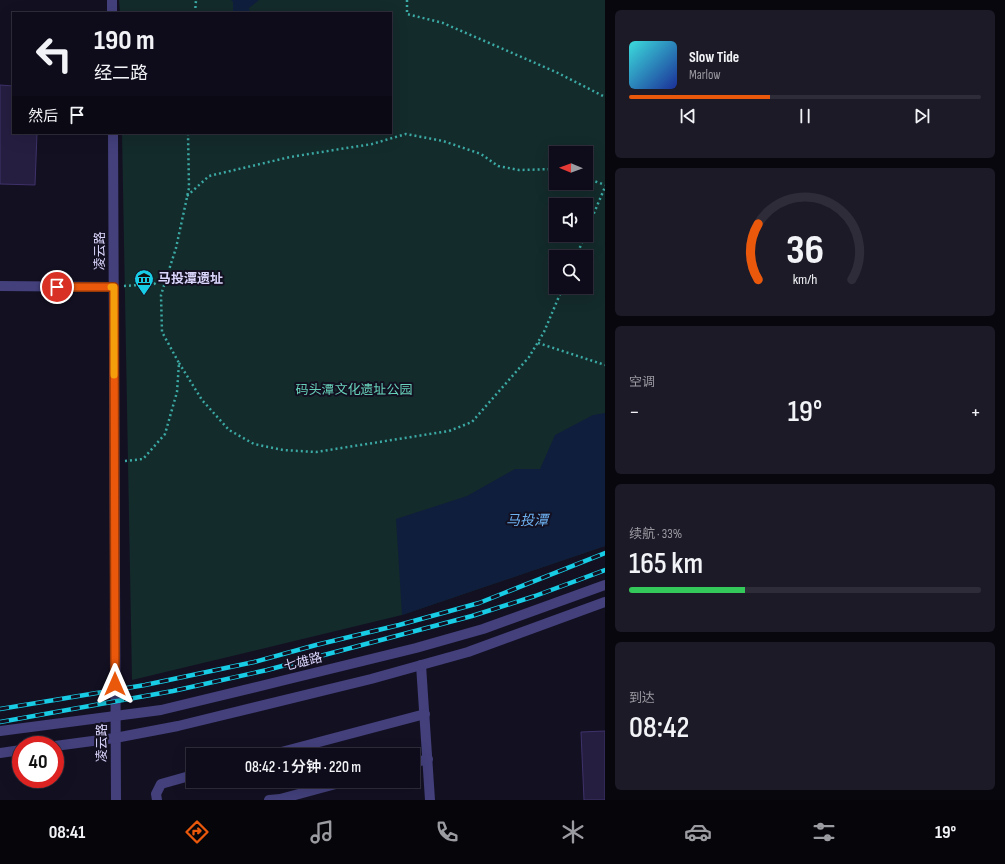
<!DOCTYPE html>
<html lang="zh">
<meta charset="utf-8">
<style>
:root{--surface:#0e0c1a;--page:#1c1a27;--text:#f1f3f6;--muted:#9b9ba2;--line:#2e2c39;--accent:#ea580c}
body{margin:0;font-family:"Sofia Sans Condensed","Noto Sans SC",sans-serif;background:var(--page);color:var(--text);height:100vh;display:flex;flex-direction:column;font-size:15px;white-space:nowrap}
*{box-sizing:border-box;margin:0}
p{font-size:13px;color:var(--muted)}
.icon{flex:none;width:22px;height:22px;fill:none;stroke:currentColor;stroke-width:2;stroke-linecap:round;stroke-linejoin:round}
.map{position:relative;flex:1;overflow:hidden}
.side{display:flex;flex-direction:column;gap:10px;padding:10px;background:#08070e;width:400px}
.side>*{flex:none}
.guide{position:absolute;left:12px;top:12px;width:380px;height:122px;border-radius:0px;box-shadow:0 4px 16px #0002,0 0 0 1px var(--line);background:#0e0c1a;color:var(--text);overflow:hidden}
.needle{width:26px;rotate:271deg}
.tools{position:absolute;left:549px;top:146px;display:grid;gap:8px}
.tools a{display:grid;place-items:center;width:44px;height:44px;border-radius:0px;background:var(--surface);box-shadow:0 4px 16px #0002,0 0 0 1px var(--line);font-size:20px}
.speed{position:absolute;left:12px;top:736px;display:flex;gap:8px;font-size:20px;font-weight:700;text-align:center}
.speed>*{display:grid;place-content:center;width:52px;height:52px;border-radius:50%;background:var(--surface);box-shadow:0 4px 16px #0002,0 0 0 1px var(--line);line-height:1}
.speed .limit{border:6px solid #d22;background:#fff;color:#111}
.pin{position:absolute;display:grid;place-items:center;width:34px;height:34px;color:#fff;margin:-17px;border:2px solid #fff;border-radius:50%;box-shadow:0 1px 4px #0007}
.me{position:absolute;width:44px;margin:-22px;rotate:0deg;stroke-linejoin:round;filter:drop-shadow(0 0 3px #0008)}
.turn{display:flex;align-items:center;gap:14px;height:84px;padding:0 16px;font-size:18px}
.turn .icon{width:52px;height:52px;stroke-width:2.5}
.turn b{display:block;font-size:28px;line-height:34px}
.then{display:flex;align-items:center;height:38px;padding:0 16px;background:#0003;gap:8px;font-size:15px}
.big{font-size:30px;font-weight:600;line-height:1.1}
.side .tile{flex:1;display:flex;flex-direction:column;justify-content:center;gap:6px;min-width:0;padding:0 14px;border-radius:6px;background:var(--page)}
.side .dial{align-items:center;gap:0}
.dial svg{height:104px;overflow:visible;fill:none;stroke:var(--line);stroke-width:7;stroke-linecap:round;text-anchor:middle}
.dial text{fill:var(--text);stroke:none}
.song{display:flex;align-items:center;gap:12px}
.cover{width:48px;height:48px;border-radius:6px;background:linear-gradient(135deg,hsl(180 70% 55%),hsl(230 70% 35%))}
.played{height:4px;border-radius:2px;background:linear-gradient(90deg,var(--accent) 40%,var(--line) 40%)}
.keys{display:flex;justify-content:space-around;direction:ltr}
.heat{display:flex;justify-content:space-between;align-items:center;font-size:22px;direction:ltr}
.charge{height:6px;border-radius:3px;background:linear-gradient(90deg,#34c759 33%,var(--line) 0)}
.trip{position:absolute;left:186px;top:748px;width:234px;height:40px;border-radius:0px;background:var(--surface);box-shadow:0 4px 16px #0002,0 0 0 1px var(--line);font-weight:600;line-height:40px;text-align:center}
.tab-bar{display:flex;height:64px;justify-content:space-around;align-items:center;background:#06050a;color:var(--muted)}
.tab-bar .icon{width:28px;height:28px}
.tab-bar .current{color:var(--accent)}
.tab-bar b{font-size:18px;color:var(--text)}
main{display:flex;flex:1;min-height:0}
.map>svg:first-child{display:block}
.green{fill:#142b2b;fill-rule:evenodd}
.water{fill:#0f1e3c}
.building{fill:#261e41;stroke:#3f326a}
.lines{fill:none;stroke-linecap:round;stroke-linejoin:round}
.path{stroke:#3ba9a4;stroke-width:2.5;stroke-dasharray:2 3;stroke-linecap:butt}
.minor{stroke:#43407c;stroke-width:10}
.rail-casing{stroke:#17cce4;stroke-width:4.5}
.rail{stroke:#131022;stroke-width:3;stroke-dasharray:9;stroke-linecap:butt}
.route-casing{stroke:#983908;stroke-width:10}
.route{stroke:#ea580c;stroke-width:7}
.slow{stroke:#f59e0b;stroke-width:7}
.labels{text-anchor:middle;dominant-baseline:central;stroke-width:4;stroke-linejoin:round;paint-order:stroke}
.street-label{font-size:13px;fill:#dad5fb;stroke:#131022}
.poi-label{font-size:13px;font-weight:bold;fill:#dad5fb;stroke:#131022;text-anchor:start}
.park-label{font-size:13px;fill:#68d3ba;stroke:#131022}
.water-label{font-size:14px;font-style:italic;fill:#6eb1f0;stroke:#131022}
</style>
<main>
<div class="map">
<svg width="605" height="800" viewBox="0 0 605 800">
<rect width="100%" height="100%" fill="#131022"/>
<path class="green" d="M119,0H605V546L402,615L132,680L122,133H391V13H120ZM556,153H586V183H556ZM556,205H586V235H556ZM556,257H586V287H556Z"/>
<g class="water">
<polygon points="231,0 259,0 249,8 250,13 233,13 233,2"/>
<polygon points="605,413 605,546 402,615 396,519 467,496 515,469 540,469 555,435 593,415"/>
</g>
<g class="building">
<polygon points="0,85 13,86 13,133 37,133 35,185 0,184"/>
<polygon points="605,731 605,800 584,800 581,732"/>
</g>
<g class="lines">
<g class="path">
<polyline points="407,0 407,14 443,23 556,72 605,97"/>
<polyline points="195,13 196,0"/>
<polyline points="586,178 605,185"/>
<polyline points="187,196 209,176 290,157 372,144 406,134 443,141 481,154 498,166 519,170 556,169"/>
<polyline points="586,232 605,187"/>
<polyline points="576,257 585,235"/>
<polyline points="124,286 154,284 167,276"/>
<polyline points="538,343 605,365"/>
<polyline points="179,363 202,400 229,430 254,444 283,450 316,452 449,431 472,422 529,357 544,332 563,287"/>
<polyline points="125,461 143,459 165,434 177,392 179,363 162,332 161,295 176,248 189,188 188,133"/>
</g>
<g class="minor">
<polyline points="112,0 112,13"/>
<polyline points="113,133 116,800"/>
<polyline points="0,286 113,287"/>
<polyline points="421,665 430,800"/>
<polyline points="0,731 161,710 281,681 416,648 483,629 605,585"/>
<polyline points="55,746 115,738 178,726 371,679 468,652 605,602"/>
<polyline points="0,753 21,750"/>
<polyline points="270,755 425,714"/>
<polyline points="413,763 428,759"/>
<polyline points="157,800 156,794 161,784 193,775"/>
<polyline points="269,800 280,799 347,781"/>
</g>
<g class="rail-casing">
<g id="rail">
<polyline points="0,709 145,685 254,662 316,645 399,625 479,603 605,553"/>
<polyline points="0,722 173,691 267,670 472,616 535,596 605,570"/>
</g>
</g>
<use href="#rail" class="rail"/>
</g>
<g class="lines">
<g class="route-casing">
<polyline id="route" points="57,287 114,287 115,684"/>
</g>
<use href="#route" class="route"/>
<polyline class="slow" points="111,287 114,287 114,375"/>
</g>
<defs>
<g id="museum-pin" transform="scale(1)"><path d="M0 17L-7.5 6A9.5 9.5 0 1 1 7.5 6Z" fill="#17cce4" stroke="#131022"/><path d="M0-6L6-3V-2H-6V-3ZM-5-1h2V3h-2ZM-1-1h2V3h-2ZM3-1h2V3H3ZM-6 4H6V6H-6Z" fill="#111"/></g>
</defs>
<g fill-rule="evenodd">
<use href="#museum-pin" x="144" y="279"/>
</g>
<g class="labels">
<g class="street-label">
<text transform="translate(100 251) rotate(-90)">凌云路</text>
<text transform="translate(303 662) rotate(-14)">七雄路</text>
<text transform="translate(102 743) rotate(-90)">凌云路</text>
</g>
<g class="poi-label">
<text x="158" y="279">马投潭遗址</text>
</g>
<g class="park-label">
<text x="354" y="390">码头潭文化遗址公园</text>
</g>
<g class="water-label">
<text x="527" y="520">马投潭</text>
</g>
</g>
</svg>
<div class="tools">
<a><svg class="needle" viewBox="-14 -14 28 28"><path d="M0-13l5 13h-10z" fill="#e53935"/><path d="M0 13l5-13h-10z" fill="#9b9ba2"/></svg></a>
<a><svg class="icon" aria-label="sound" viewBox="0 0 24 24"><path d="M4 9h4l5-4v14l-5-4H4zM17 9q2 3 0 6"/></svg></a>
<a><svg class="icon" aria-label="search" viewBox="0 0 24 24"><circle cx="10" cy="10" r="6"/><path d="M15 15l6 6"/></svg></a>
</div>
<div class="speed"><div class="limit">40</div></div>
<div class="pin" style="left:57px;top:287px;background:#d93025"><svg class="icon" aria-label="arrive" viewBox="0 0 24 24"><path d="M6 21V4h12l-3 4 3 4H6"/></svg></div>
<svg class="me" style="left:115px;top:684px" viewBox="-20 -20 40 40"><path d="M0-17L14 15 0 8-14 15z" fill="#ea580c" stroke="#fff" stroke-width="4"/></svg>
<div class="trip">08:42 · 1 分钟 · 220 m</div>
<div class="guide">
<div class="turn"><svg class="icon" aria-label="left" viewBox="0 0 24 24"><path d="M17 20v-9H6M10 6l-5 5 5 5"/></svg><div><b>190 m</b>经二路</div></div>
<div class="then">然后<svg class="icon" aria-label="arrive" viewBox="0 0 24 24"><path d="M6 21V4h12l-3 4 3 4H6"/></svg></div>
</div>
</div>
<section class="side">
<div class="tile">
<div class="song"><i class="cover"></i><div><b>Slow Tide</b><p>Marlow</p></div></div>
<div class="played"></div>
<div class="keys"><svg class="icon" aria-label="previous" viewBox="0 0 24 24"><path d="M18 5L8 12l10 7zM5 5v14"/></svg><svg class="icon" aria-label="pause" viewBox="0 0 24 24"><path d="M8 5v14M16 5v14"/></svg><svg class="icon" aria-label="next" viewBox="0 0 24 24"><path d="M6 5l10 7-10 7zM19 5v14"/></svg></div>
</div>
<div class="tile dial"><svg viewBox="0 0 100 80">
<path d="M14 69A42 42 0 1 1 86 69"/>
<path d="M14 69A42 42 0 0 1 14 26" stroke="#ea580c"/>
<text x="50" y="56" font-size="32" font-weight="700">36</text>
<text x="50" y="72" font-size="11">km/h</text>
</svg></div>
<div class="tile"><p>空调</p>
<div class="heat"><a>−</a><b class="big">19°</b><a>+</a></div>
</div>
<div class="tile"><p>续航 · 33%</p><b class="big">165 km</b><div class="charge"></div></div>
<div class="tile"><p>到达</p><b class="big">08:42</b></div>
</section>
</main>
<nav class="tab-bar">
<b>08:41</b>
<svg class="icon current" aria-label="directions" viewBox="0 0 24 24"><path d="M12 3l9 9-9 9-9-9zM9 14v-3h6M13 9l2 2-2 2"/></svg>
<svg class="icon" aria-label="music" viewBox="0 0 24 24"><path d="M9 18V5l10-2v13"/><circle cx="6" cy="18" r="3"/><circle cx="16" cy="16" r="3"/></svg>
<svg class="icon" aria-label="phone" viewBox="0 0 24 24"><path d="M5 4h4l2 5-3 2q2 4 5 5l2-3 5 2v4C11 20 4 13 5 4z"/></svg>
<svg class="icon" aria-label="climate" viewBox="0 0 24 24"><path d="M12 3v18M4 7l16 10M4 17L20 7"/></svg>
<svg class="icon" aria-label="car" viewBox="0 0 24 24"><path d="M5 17H2v-5l4-1 3-4h7l3 4 3 1v5h-3M9 17h6M6 11h13"/><circle cx="7" cy="17" r="2"/><circle cx="17" cy="17" r="2"/></svg>
<svg class="icon" aria-label="filters" viewBox="0 0 24 24"><path d="M4 7h16M4 17h16"/><circle cx="9" cy="7" r="2"/><circle cx="15" cy="17" r="2"/></svg>
<b>19°</b>
</nav>
